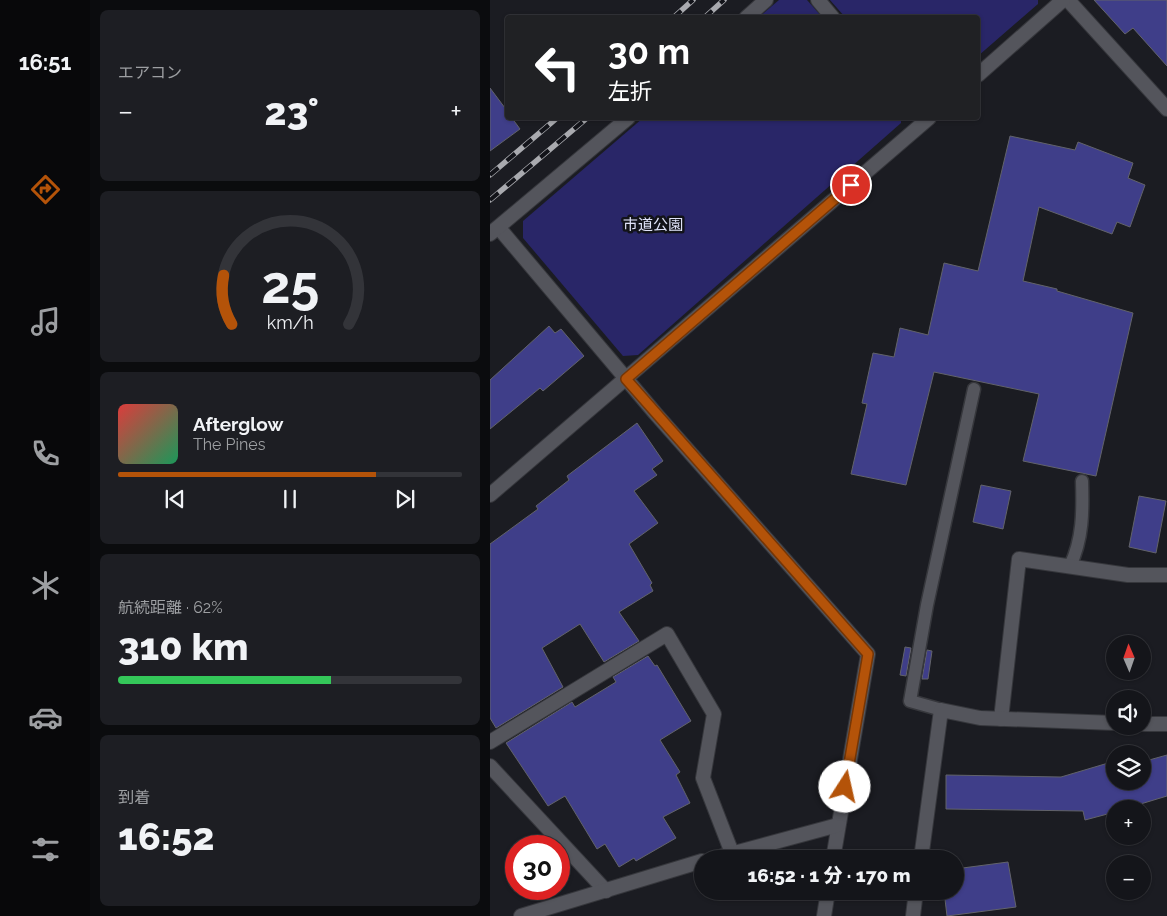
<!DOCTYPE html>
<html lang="ja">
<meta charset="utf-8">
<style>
:root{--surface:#14151a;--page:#1d1e23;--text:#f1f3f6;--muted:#9d9fa2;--line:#333439;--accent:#b45309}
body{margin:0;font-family:Raleway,"Noto Sans JP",sans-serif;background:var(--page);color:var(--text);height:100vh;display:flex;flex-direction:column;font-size:19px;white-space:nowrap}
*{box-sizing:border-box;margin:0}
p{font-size:16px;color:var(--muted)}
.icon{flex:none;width:28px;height:28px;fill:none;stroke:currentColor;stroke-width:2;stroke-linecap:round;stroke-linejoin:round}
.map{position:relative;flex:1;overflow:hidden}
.sheet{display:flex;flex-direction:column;gap:10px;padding:10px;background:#0b0c0e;width:400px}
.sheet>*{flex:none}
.banner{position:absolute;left:15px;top:15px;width:475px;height:105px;border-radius:5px;box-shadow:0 1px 4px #0004,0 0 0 1px var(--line);background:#202124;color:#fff;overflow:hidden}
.needle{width:32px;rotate:358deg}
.fabs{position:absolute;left:616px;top:635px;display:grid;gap:10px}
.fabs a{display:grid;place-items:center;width:45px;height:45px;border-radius:50%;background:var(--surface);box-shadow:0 1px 4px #0004,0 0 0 1px var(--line);font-size:25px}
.speed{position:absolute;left:15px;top:835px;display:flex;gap:10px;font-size:25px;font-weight:700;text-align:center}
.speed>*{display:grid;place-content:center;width:65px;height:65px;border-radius:50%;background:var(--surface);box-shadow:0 1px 4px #0004,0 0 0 1px var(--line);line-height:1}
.speed .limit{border:8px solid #d22;background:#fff;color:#111}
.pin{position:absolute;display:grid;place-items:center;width:42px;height:42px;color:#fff;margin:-21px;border:2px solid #fff;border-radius:50%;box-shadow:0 1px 5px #0007}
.me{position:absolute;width:55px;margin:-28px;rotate:10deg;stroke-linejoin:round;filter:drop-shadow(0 0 4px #0008)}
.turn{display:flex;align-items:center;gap:18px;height:105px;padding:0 20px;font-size:22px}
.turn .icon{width:65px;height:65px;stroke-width:2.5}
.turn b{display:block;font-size:35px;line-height:42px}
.big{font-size:38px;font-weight:800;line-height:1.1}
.sheet .card{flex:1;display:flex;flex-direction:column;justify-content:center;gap:8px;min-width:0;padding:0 18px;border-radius:8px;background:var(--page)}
.sheet .dial{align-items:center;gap:0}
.dial svg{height:130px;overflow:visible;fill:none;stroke:var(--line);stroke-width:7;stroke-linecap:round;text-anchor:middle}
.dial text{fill:var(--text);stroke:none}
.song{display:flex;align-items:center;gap:15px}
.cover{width:60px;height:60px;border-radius:8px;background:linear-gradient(135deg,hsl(0 70% 55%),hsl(150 70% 35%))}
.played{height:5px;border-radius:2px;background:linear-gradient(90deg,var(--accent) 75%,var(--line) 75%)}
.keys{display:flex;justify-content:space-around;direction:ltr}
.heat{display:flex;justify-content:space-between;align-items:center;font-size:28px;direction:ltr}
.charge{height:8px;border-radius:4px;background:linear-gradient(90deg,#34c759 62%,var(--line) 0)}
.trip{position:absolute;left:204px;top:850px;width:270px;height:50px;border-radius:25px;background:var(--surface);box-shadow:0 1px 4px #0004,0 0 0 1px var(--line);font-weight:800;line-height:50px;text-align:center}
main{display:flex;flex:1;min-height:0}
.tabs{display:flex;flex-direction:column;width:90px;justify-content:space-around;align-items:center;background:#08080a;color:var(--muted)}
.tabs .icon{width:35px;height:35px}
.tabs .current{color:var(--accent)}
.tabs b{font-size:22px;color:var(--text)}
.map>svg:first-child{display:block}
.green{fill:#292668}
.building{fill:#3f3e89;stroke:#62636a}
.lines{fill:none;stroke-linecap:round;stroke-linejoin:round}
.service-casing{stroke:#36373c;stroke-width:15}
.minor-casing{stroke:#36373c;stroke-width:16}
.service{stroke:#54555c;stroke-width:12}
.minor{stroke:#54555c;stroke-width:14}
.rail-casing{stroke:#a9aaaf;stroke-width:5.5}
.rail{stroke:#121319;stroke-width:4;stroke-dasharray:11;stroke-linecap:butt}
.route-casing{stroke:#753606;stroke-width:12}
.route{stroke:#b45309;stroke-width:9}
.labels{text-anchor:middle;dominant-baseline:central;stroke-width:5;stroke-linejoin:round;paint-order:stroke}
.park-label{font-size:15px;fill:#e0e3f9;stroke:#121319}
</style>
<main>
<nav class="tabs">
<b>16:51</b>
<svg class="icon current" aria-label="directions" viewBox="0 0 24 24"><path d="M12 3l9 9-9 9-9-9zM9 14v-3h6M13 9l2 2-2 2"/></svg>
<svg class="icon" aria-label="music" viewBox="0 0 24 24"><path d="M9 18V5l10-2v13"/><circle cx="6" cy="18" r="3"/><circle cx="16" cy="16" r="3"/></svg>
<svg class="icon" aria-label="phone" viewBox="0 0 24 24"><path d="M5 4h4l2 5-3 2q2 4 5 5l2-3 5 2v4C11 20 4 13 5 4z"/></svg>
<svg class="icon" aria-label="climate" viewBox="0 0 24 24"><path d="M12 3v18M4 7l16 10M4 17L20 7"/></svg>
<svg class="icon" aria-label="car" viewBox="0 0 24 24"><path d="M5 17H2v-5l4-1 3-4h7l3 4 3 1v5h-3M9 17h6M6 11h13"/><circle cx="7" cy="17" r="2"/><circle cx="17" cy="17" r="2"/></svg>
<svg class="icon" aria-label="filters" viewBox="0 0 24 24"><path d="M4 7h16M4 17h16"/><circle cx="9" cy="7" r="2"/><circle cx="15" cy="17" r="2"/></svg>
</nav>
<section class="sheet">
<div class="card"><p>エアコン</p>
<div class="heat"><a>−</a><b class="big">23°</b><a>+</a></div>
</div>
<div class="card dial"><svg viewBox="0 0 100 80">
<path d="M14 69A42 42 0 1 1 86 69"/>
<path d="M14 69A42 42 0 0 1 9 39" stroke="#b45309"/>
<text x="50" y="56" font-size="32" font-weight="700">25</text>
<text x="50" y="72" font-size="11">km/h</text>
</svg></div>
<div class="card">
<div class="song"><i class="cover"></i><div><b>Afterglow</b><p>The Pines</p></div></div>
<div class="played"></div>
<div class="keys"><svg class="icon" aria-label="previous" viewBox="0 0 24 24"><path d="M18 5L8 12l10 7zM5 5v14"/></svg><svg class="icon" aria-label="pause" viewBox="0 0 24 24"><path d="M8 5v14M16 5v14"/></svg><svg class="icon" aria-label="next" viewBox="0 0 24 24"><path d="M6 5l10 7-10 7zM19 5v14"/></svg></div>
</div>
<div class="card"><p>航続距離 · 62%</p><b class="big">310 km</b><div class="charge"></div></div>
<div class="card"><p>到着</p><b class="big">16:52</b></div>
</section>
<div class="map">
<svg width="677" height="916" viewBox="0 0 677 916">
<rect width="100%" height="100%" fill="#1b1c22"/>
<g class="green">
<polygon points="289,0 317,0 332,17 269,17"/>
<polygon points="340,0 548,0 548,4 488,56 488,18 355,17"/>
<polygon points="153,118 411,118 411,123 148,355 133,356 33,238 33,221"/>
</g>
<g class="building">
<polygon points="604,0 677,0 677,66 643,28 635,34"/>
<polygon points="0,88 18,112 18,118 22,118 30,129 0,151"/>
<polygon points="520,136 585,150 588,142 643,163 638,178 655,185 640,227 627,222 622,234 549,207 533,281 567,289 567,291 643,313 606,476 533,461 549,394 444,372 416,485 361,474 377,404 372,403 383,353 404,357 410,328 438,335 454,263 488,271"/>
<polygon points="59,326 65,333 71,329 94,356 53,391 50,388 0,429 0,380"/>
<polygon points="147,423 173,461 162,469 167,475 144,491 168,523 139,544 162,583 160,585 163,591 129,612 149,641 114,662 90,624 52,648 73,687 6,728 0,718 0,544 48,509 46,506 79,480 77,476"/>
<polygon points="491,485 521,491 513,529 483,522"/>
<polygon points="649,496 676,501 666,553 639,547"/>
<polygon points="415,647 421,648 416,676 410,675"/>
<polygon points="437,650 442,651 438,679 432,679"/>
<polygon points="158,656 165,666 167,665 201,721 170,740 190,772 186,775 200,803 173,817 186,838 146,861 144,858 129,867 115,844 107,849 75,796 58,806 16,743 82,702 85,707 126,682 123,677"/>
<polygon points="677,755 677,796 634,809 625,809 625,812 595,820 593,811 456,809 456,775 571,777 625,761 625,781 652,781 652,762"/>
<polygon points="518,862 526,907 457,916 454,891 465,891 465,869"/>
</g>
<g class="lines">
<g class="service-casing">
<g id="service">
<path d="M580,566C593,539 593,511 592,481"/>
<polyline points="452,710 420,701 437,605 484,389"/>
</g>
</g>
<g class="minor-casing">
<g id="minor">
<polyline points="328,0 343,18"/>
<polyline points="578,0 677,109"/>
<polyline points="256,18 276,0"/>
<polyline points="488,75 573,0"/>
<polyline points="9,228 165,413 378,654 343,859"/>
<polyline points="0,234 138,118"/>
<polyline points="0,495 439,118"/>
<polyline points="511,719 529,559 638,575 677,575"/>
<polyline points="652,724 677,724"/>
<polyline points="0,742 177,634 224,714 213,778 242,853"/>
<polyline points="0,766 116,891"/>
<polyline points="222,859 348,825"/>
<polyline points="431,859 451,710 490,718 625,723"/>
<polyline points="31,916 212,861"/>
<polyline points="334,916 338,891"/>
<polyline points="423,916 426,891"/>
</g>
</g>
<use href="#service" class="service"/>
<use href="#minor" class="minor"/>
<g class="rail-casing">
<g id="rail">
<polyline points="183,18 203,0"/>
<polyline points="214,18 234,0"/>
<polyline points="0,175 67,118"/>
<polyline points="0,200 97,118"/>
</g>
</g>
<use href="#rail" class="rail"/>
</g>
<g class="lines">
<g class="route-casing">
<polyline id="route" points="355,787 378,654 136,379 361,185"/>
</g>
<use href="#route" class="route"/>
</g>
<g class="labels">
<g class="park-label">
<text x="163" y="225">市道公園</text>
</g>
</g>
</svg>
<div class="fabs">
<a><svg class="needle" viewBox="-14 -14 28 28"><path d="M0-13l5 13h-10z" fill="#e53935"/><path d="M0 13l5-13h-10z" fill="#9d9fa2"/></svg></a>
<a><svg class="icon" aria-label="sound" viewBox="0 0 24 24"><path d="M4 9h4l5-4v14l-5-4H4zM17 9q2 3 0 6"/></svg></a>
<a><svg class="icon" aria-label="layers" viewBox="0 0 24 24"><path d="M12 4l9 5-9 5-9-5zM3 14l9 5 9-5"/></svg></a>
<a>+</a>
<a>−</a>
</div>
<div class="speed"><div class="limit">30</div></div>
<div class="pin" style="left:361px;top:185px;background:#d93025"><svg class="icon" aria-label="arrive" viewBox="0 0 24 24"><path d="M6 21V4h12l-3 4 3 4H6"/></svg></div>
<svg class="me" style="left:355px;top:787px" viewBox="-20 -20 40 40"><circle r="19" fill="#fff"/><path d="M0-13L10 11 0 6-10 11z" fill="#b45309"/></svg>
<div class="trip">16:52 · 1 分 · 170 m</div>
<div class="banner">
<div class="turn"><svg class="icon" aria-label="left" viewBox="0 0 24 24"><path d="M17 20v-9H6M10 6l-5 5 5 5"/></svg><div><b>30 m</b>左折</div></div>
</div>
</div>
</main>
